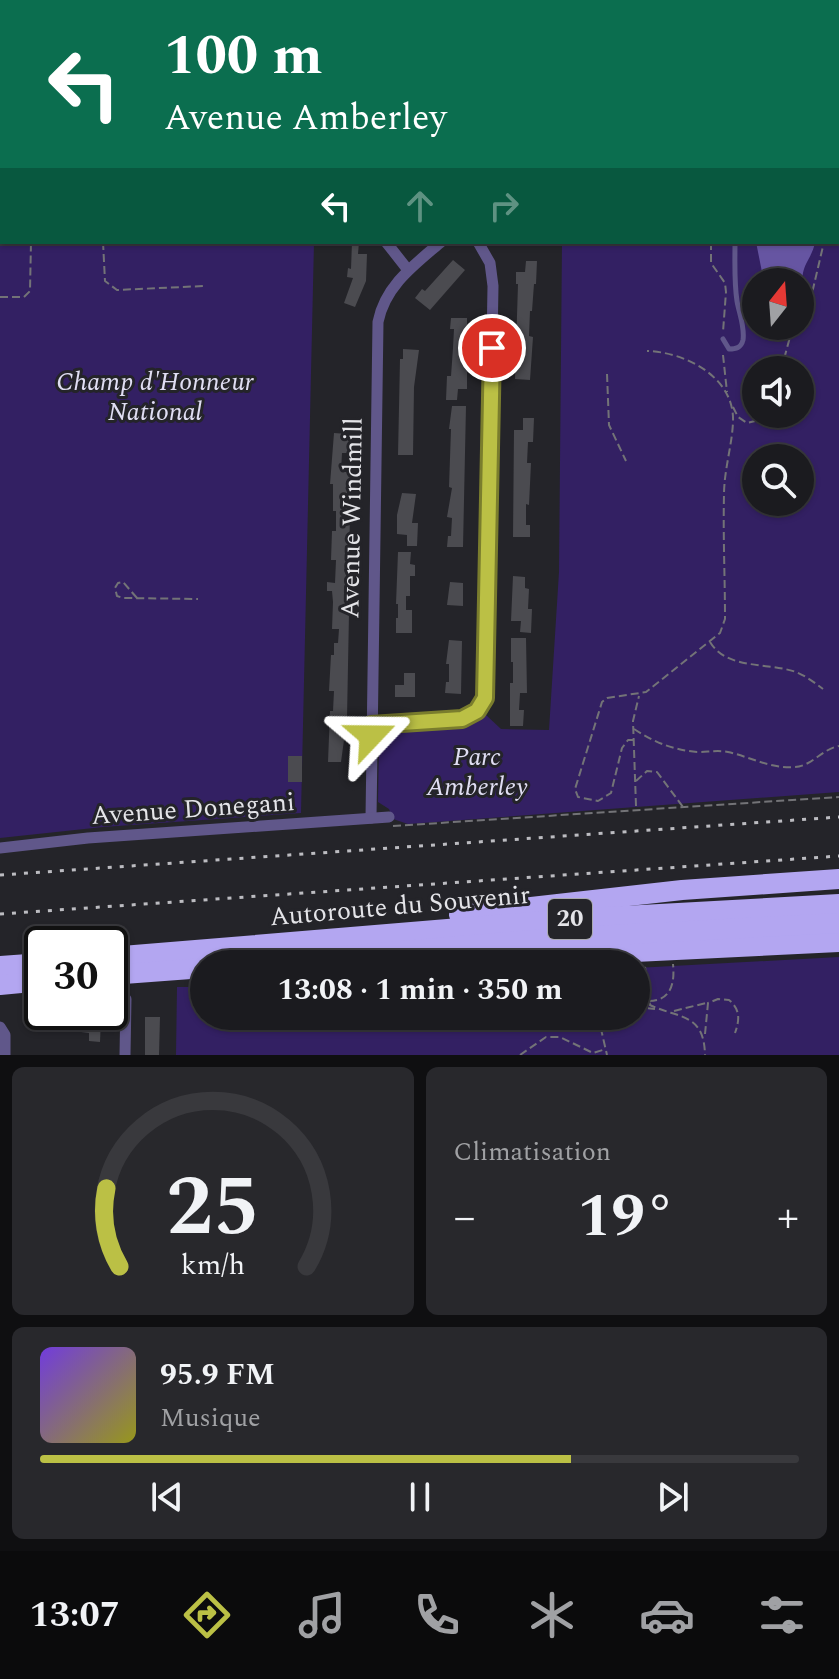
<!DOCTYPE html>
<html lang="fr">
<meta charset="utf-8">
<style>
:root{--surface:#1b1b1f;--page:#28282c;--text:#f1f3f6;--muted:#a0a1a4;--line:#39393d;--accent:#bbc045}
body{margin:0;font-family:Spectral,serif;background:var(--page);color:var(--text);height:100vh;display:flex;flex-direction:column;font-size:30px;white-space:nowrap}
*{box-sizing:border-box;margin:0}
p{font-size:26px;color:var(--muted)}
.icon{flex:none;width:44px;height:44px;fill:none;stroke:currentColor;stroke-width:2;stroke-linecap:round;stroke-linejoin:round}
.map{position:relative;height:1055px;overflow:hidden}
.side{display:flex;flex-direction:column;gap:12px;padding:12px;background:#0f0f11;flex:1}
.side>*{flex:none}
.guide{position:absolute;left:0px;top:0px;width:840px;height:244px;box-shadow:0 2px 6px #0004,0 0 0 2px var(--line);background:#0b6e4f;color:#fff;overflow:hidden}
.needle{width:52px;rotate:17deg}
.tools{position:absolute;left:742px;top:268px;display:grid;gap:16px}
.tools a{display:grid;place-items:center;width:72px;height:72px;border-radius:50%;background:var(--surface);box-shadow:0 2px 6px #0004,0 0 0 2px var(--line);font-size:40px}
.speed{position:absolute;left:24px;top:926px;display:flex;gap:16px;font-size:40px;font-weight:700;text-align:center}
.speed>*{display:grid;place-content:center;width:104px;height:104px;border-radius:50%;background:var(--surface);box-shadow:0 2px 6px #0004,0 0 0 2px var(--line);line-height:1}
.speed .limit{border:4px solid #111;border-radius:12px;background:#fff;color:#111}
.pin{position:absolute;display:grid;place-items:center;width:68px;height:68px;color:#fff;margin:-34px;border:4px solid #fff;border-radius:50%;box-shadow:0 2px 8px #0007}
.me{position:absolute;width:88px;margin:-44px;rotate:67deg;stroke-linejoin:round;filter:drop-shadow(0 0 6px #0008)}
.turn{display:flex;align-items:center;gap:28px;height:168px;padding:0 32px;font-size:36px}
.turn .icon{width:104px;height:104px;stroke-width:2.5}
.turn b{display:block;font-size:56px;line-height:68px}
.lanes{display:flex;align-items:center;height:76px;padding:0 32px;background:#0003;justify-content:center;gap:40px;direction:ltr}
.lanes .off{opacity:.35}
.big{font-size:60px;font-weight:700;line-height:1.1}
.side .card{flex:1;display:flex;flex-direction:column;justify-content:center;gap:12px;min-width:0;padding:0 28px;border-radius:12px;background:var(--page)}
.side .dial{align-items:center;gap:0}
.dial svg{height:208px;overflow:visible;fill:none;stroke:var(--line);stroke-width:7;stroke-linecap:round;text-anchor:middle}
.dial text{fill:var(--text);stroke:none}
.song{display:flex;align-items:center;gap:24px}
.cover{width:96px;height:96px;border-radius:12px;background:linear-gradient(135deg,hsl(260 70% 55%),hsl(60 70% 35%))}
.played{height:8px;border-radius:4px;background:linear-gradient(90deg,var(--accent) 70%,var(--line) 70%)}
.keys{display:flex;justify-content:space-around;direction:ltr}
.heat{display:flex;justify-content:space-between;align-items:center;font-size:44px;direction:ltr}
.side .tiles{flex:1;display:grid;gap:12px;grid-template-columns:1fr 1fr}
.card:last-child{grid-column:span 2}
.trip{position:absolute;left:190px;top:950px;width:460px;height:80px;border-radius:40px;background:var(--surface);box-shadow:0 2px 6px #0004,0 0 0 2px var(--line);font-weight:700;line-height:80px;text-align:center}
.menu{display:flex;height:128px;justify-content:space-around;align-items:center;background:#0b0b0c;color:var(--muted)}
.menu .icon{width:56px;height:56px}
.menu .on{color:var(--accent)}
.menu b{font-size:36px;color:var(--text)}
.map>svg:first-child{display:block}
.green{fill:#332063;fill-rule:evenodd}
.water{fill:#6655a2}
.building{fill:#4b4b50}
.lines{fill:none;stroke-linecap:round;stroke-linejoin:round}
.path{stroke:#737377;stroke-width:2;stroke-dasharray:8 4;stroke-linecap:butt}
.lane{stroke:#60578a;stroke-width:5}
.street{stroke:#60578a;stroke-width:11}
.highway{stroke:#b3a6f1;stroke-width:20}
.rail{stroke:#bcbcc1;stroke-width:3;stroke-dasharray:4 8;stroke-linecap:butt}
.route-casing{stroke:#7a7d2d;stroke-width:20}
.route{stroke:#bbc045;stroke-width:14}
.labels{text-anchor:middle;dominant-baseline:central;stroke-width:6;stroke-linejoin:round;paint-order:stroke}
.shield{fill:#242429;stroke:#aaaaaf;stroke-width:2}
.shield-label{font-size:24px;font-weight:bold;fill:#e4e4e8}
.park-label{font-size:26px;font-style:italic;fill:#e0def3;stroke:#242429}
.street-label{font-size:26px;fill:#e4e4e8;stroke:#242429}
</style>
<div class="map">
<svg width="839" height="1055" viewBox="0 0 839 1055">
<rect width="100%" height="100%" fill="#242429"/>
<g class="green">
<polygon points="0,0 319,0 2,2 2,242 314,242 301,813 103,827 0,838"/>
<path d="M565,0H839V792L408,824L393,819L389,809L378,802L379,739L383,734L464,727L476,722L485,714L501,729L549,730L559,572L562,242H838V2ZM756,282H800V326H756ZM756,370H800V414H756ZM756,458H800V502H756Z"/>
<polygon points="839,957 839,1055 176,1055 177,987 204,987 204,1016 636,1016 636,968"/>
</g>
<path class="water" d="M756,242H815C813,255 805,262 803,273C801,282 804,289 800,299V282H764Z"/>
<g class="building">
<polygon points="352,242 359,242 358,254 367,254 366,281 355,307 344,303 353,278 347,277 348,268 351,269"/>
<polygon points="453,260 465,270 430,310 415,298 422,289 425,291"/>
<polygon points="526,261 537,261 536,284 534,284 532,311 530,311 529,336 533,337 530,380 515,379 518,284 516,284 516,272 525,272"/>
<polygon points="451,318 467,318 467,389 458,389 457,400 446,400 447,376 451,376 453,348 454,329 450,329"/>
<polygon points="403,349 419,350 414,387 413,455 398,455 400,359 403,359"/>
<polygon points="452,406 466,406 463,547 447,547 448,536 451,536 452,518 447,517 452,488 449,487 451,429 449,429"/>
<polygon points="523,418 534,418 533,442 528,442 527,463 531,463 529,505 526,504 526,525 530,525 530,537 513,537 514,430 523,430"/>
<polygon points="334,433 347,434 347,440 352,440 351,453 342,453 341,472 351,472 351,484 347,484 347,501 350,501 349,595 345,595 345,613 349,613 347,718 341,762 328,762 330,711 333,711 334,691 329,691 331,655 334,655 334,643 338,643 339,629 332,629 333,602 332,591 327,591 327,582 335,583 336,560 331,560 332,531 336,531 336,511 333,511 333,484 330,484"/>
<polygon points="402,493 416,494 412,523 418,523 417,546 407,546 407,535 397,534 397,515"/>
<polygon points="398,552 411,552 410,564 415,565 415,576 410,576 410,596 406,596 406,610 412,610 412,633 396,633 396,618 398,618 398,604 396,604"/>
<polygon points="513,576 525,577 525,588 529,589 528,609 532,609 531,633 520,632 521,621 511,621"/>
<polygon points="450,582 463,583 463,606 447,605"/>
<polygon points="511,638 526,638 527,693 520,693 519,710 524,710 523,726 510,726 510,683 513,683 513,662 511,662"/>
<polygon points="449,640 462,641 461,694 445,693 446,682 449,682 449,664 446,664"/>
<polygon points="404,673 415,673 415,697 395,697 395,685 404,685"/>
<rect x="288" y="756" width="14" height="26"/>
<polygon points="145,1017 160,1017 159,1055 145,1055"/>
<polygon points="82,1018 101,1019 100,1042 89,1041 89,1033 81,1032"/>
</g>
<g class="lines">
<g class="path">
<polyline points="822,0 822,2"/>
<polyline points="186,2 186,0"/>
<polyline points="667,2 667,0"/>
<polyline points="0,193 2,193"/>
<polyline points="103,242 105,281 117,290 204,286"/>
<polyline points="711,242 711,263 725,283 726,292 723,332"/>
<polyline points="0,297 24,297 30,291 31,242"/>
<polyline points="800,312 813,289 824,242"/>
<polyline points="723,355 727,392"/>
<polyline points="781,370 793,326"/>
<polyline points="607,374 609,425 626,461"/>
<polyline points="733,407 738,417 747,423 755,421 762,414"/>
<polyline points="137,598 123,582 118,583 115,588 117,596 123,598 198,599"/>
<path d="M710,642C727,670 767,662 796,672C806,676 815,683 823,689"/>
<path d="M634,729C654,742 673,750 697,752C708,752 718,750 728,752C751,757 770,769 795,767C812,766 822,749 839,746"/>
<path d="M634,740H628L622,748L611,793L598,801L578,797L575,789L602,702L607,698L646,692L720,633L725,619C725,578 723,536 724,495C724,470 732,446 733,422C735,377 685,352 647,351"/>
<polyline points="636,781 647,771 657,772 683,807"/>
<polyline points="636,806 633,721 639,696"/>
<polyline points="393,826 839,797"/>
<path d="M645,967L650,1005C680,1019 704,1013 705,1055"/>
<path d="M649,1001C671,1001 675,983 673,964"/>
<polyline points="636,1007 655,1009"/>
<polyline points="674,1011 706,1003"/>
<polyline points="598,1016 607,1055"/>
<path d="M705,1034L708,1003L718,999L729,1000C740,1009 740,1019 735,1033"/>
<polyline points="520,1055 546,1037 560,1037 593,1053 606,1049"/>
</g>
<path class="lane" d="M723,339L729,349C736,349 741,348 743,340C745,327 739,313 737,301C734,282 735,262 735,242"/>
<g class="street">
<polyline points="385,2 385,0"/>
<polyline points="497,2 497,0"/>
<polyline points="386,242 408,270"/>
<polyline points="371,725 462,719 477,711 486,694 493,286 490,263 478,242"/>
<path d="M371,818L378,322C385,286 414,265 441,242"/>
<polyline points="0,848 88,838 389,817"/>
<polyline points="0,1027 5,1035 5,1055"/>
<polyline points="125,1055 126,999"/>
</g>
<g class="highway">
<polyline points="459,915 682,890 839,879"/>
<polyline points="497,955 573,955 839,942"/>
<polyline points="110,957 569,919 839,904"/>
<polyline points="247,964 556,938 839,923"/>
<polyline points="0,966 42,963"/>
<polyline points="110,975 204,968"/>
<polyline points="0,985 42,981"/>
</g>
<g class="rail">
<polyline points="0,875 839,817"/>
<polyline points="0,914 839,856"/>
</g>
</g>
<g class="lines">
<g class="route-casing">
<polyline id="route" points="371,736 371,725 462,719 477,711 485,698 492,348"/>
</g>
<use href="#route" class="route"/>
</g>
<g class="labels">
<rect class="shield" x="548" y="899" width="44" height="40" rx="6"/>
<g class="shield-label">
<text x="570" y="919">20</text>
</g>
<g class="park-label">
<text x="155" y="382">Champ d'Honneur<tspan x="155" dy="30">National</tspan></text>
<text x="477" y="757">Parc<tspan x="477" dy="30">Amberley</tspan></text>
</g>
<g class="street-label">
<text transform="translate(352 518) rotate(-89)">Avenue Windmill</text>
<text transform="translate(193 809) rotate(-4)">Avenue Donegani</text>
<text transform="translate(400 906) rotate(-5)">Autoroute du Souvenir</text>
</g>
</g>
</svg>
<div class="tools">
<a><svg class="needle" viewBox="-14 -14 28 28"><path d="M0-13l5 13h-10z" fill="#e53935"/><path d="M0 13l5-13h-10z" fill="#a0a1a4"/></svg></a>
<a><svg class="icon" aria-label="sound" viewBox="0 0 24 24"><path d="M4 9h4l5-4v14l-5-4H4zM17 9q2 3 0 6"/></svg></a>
<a><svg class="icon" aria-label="search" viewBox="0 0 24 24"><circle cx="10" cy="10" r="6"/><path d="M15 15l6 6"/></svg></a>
</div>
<div class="speed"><div class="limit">30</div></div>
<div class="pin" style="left:492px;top:348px;background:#d93025"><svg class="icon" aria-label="arrive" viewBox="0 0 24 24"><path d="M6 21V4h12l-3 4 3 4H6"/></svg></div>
<svg class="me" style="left:371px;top:736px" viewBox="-20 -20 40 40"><path d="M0-17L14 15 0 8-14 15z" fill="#bbc045" stroke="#fff" stroke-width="4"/></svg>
<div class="trip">13:08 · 1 min · 350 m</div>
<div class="guide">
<div class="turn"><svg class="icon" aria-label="left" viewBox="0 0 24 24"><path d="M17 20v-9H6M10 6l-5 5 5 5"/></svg><div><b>100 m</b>Avenue Amberley</div></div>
<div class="lanes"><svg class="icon" aria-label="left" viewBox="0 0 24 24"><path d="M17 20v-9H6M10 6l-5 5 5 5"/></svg><svg class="icon off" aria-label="ahead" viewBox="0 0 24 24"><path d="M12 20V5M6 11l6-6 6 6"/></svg><svg class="icon off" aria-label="right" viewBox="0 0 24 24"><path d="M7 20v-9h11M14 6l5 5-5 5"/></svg></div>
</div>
</div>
<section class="side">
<div class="tiles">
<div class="card dial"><svg viewBox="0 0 100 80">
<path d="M14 69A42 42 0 1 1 86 69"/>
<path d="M14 69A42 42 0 0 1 9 39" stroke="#bbc045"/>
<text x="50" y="56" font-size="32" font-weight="700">25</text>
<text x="50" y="72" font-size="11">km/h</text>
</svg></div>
<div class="card"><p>Climatisation</p>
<div class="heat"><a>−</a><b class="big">19°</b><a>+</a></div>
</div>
<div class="card">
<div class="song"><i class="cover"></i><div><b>95.9 FM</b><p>Musique</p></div></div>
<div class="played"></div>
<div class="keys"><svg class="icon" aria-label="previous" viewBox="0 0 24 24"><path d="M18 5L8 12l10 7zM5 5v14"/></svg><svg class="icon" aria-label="pause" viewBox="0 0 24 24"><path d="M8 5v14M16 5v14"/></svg><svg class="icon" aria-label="next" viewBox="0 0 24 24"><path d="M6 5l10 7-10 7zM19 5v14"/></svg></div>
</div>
</div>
</section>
<nav class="menu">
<b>13:07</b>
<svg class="icon on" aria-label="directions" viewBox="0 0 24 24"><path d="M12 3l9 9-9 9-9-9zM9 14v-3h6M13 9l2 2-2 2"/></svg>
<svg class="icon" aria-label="music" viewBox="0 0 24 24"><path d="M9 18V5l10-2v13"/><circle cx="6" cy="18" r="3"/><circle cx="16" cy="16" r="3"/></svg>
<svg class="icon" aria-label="phone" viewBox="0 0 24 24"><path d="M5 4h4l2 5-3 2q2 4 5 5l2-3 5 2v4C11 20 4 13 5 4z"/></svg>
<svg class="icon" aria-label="climate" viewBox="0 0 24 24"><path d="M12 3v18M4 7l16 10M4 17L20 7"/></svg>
<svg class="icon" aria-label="car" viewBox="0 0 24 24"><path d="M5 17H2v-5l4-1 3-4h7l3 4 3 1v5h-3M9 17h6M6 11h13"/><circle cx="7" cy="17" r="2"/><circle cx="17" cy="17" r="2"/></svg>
<svg class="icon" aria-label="filters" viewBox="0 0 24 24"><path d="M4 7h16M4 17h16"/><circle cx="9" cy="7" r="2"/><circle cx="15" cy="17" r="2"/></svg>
</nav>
